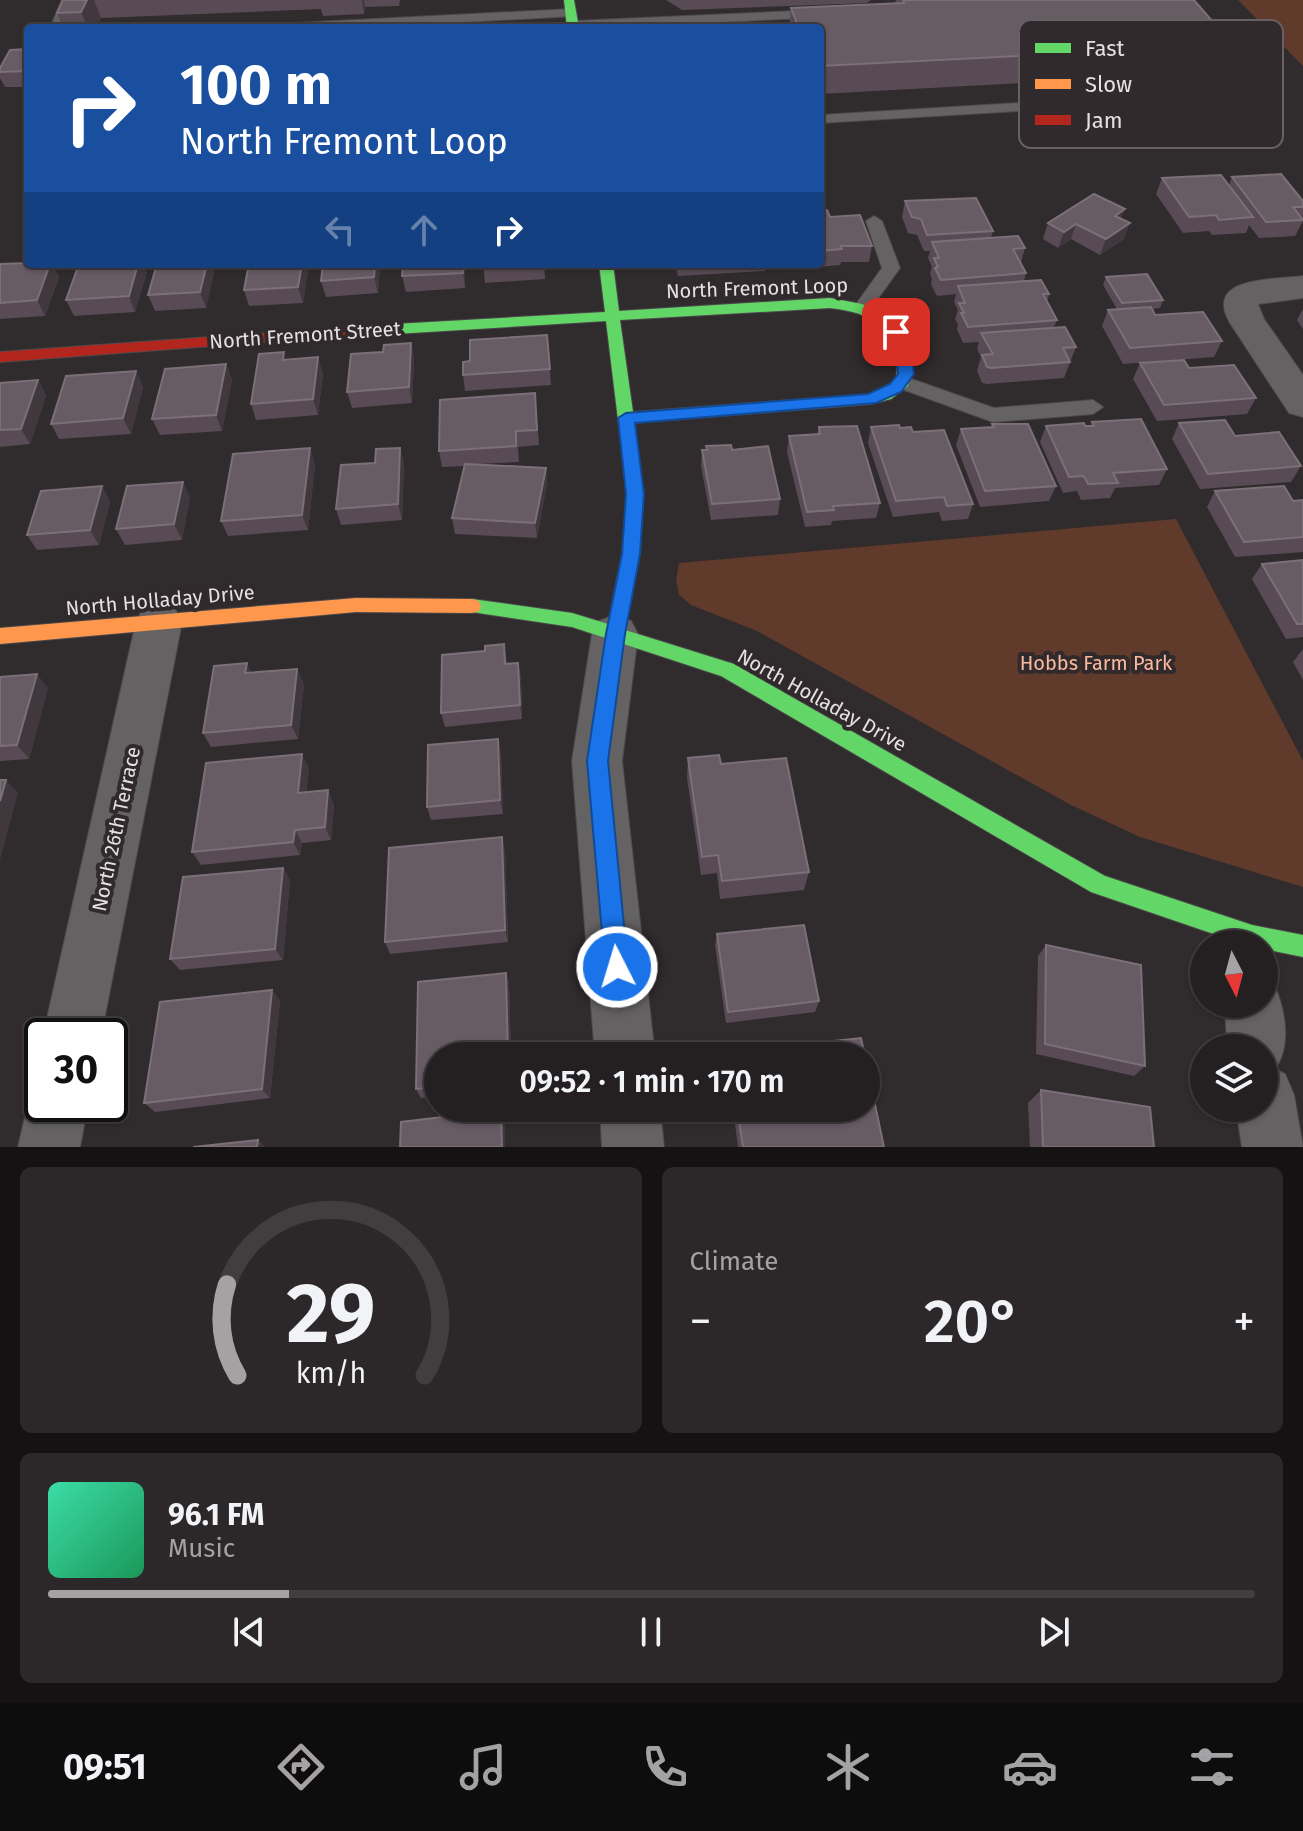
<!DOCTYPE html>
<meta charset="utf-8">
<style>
:root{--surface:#242022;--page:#2c282a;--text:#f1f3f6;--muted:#a3a3a5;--line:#413e40;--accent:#a6a1a3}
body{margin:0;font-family:"Fira Sans",sans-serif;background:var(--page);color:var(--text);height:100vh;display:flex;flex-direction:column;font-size:30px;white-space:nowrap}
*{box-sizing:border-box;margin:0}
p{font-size:26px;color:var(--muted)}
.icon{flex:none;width:44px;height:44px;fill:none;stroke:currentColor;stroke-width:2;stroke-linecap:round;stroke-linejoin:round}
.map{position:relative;height:1147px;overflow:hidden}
.details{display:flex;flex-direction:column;gap:20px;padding:20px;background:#141213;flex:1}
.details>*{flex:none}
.banner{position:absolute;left:24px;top:24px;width:800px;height:244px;border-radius:8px;box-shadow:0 2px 6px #0004,0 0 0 2px var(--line);background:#1a4fa0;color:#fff;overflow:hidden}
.needle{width:52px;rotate:174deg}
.fabs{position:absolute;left:1190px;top:930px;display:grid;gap:16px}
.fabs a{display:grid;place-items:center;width:88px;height:88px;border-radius:50%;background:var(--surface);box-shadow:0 2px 6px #0004,0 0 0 2px var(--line);font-size:40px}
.speed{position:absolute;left:24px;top:1018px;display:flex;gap:16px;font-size:40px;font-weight:700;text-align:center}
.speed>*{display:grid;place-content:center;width:104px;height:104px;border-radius:50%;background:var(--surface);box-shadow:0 2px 6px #0004,0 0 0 2px var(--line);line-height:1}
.speed .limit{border:4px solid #111;border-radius:12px;background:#fff;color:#111}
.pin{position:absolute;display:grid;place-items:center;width:68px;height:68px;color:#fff;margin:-34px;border-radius:16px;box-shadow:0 4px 12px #0006}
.me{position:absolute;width:88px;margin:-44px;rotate:355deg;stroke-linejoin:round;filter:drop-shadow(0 0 6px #0008)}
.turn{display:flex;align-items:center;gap:28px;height:168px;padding:0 24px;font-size:36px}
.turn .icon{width:104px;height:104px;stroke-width:2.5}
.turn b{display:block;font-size:56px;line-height:68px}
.lanes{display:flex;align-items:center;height:76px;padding:0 24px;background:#0003;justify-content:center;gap:40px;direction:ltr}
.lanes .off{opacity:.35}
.big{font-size:60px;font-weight:600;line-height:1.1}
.details .tile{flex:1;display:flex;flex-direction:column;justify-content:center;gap:12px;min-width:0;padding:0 28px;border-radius:12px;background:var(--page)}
.details .dial{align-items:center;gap:0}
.dial svg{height:208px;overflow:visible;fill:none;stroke:var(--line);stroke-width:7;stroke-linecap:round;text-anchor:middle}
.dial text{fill:var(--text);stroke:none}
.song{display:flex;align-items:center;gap:24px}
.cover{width:96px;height:96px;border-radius:12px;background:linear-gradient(135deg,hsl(160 70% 55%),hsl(150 70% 35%))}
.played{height:8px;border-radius:4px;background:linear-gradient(90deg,var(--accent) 20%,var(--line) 20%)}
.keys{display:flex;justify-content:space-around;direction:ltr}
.heat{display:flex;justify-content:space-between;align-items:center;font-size:44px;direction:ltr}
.details .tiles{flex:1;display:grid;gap:20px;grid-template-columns:1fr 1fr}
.tile:last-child{grid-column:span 2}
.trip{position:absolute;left:424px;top:1042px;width:456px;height:80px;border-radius:40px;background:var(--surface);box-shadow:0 2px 6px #0004,0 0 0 2px var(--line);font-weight:600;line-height:80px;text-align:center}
.dock{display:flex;height:128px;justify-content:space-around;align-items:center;background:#0e0d0e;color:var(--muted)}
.dock .icon{width:56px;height:56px}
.dock .on{color:var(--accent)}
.dock b{font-size:36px;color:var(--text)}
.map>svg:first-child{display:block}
.green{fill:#603a2a}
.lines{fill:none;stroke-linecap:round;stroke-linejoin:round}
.lane-casing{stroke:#4d494b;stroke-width:2}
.street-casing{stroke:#4d494b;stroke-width:2}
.fast-casing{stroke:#4d494b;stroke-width:2}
.slow-casing{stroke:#4d494b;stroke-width:2}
.jam-casing{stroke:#4d494b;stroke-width:2}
.lane{fill:#656263;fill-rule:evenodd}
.street{fill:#656263;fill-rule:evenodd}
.fast{fill:#63d668;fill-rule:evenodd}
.slow{fill:#ff974d;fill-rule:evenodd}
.jam{fill:#b3261e;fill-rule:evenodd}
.wall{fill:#584b55}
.shaded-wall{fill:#41383e}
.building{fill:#675b64;stroke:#7b7078;stroke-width:2}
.route{fill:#1a73e8;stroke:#114b97;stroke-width:2}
.labels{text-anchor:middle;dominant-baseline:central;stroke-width:8;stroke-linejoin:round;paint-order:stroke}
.street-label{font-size:20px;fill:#e5e1e2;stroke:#312a2c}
.park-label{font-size:20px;fill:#fab99e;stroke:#312a2c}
.key{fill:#312a2c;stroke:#676163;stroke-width:2}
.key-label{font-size:22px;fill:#e5e1e2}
</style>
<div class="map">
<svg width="1303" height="1147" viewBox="0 0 1303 1147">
<rect width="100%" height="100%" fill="#302b2d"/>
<g class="green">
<polygon points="1238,0 1303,0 1303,66"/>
<polygon points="1176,519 1303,761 1303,887 1140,837 1071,805 757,631 691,605 679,595 676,581 679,563"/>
</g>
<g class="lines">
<g class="lane-casing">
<g id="lane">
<polygon points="62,0 76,0 64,28 50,28"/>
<polygon points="1178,0 1192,0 1269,90 1269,96 820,123 820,115 1253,89"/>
<polygon points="571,9 576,10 576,16 355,28 269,28 276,24"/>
<polygon points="820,10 825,11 825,17 596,28 569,28 566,25 573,21"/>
<polygon points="874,216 882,221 900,268 869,311 863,313 854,307 882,268 866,221"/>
<polygon points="903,376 994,408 1093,400 1103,407 1093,414 993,422 896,387 893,382"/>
</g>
</g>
<g class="street-casing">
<g id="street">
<path d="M1303,276V298L1258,304L1264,319L1303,375V417L1289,413L1230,323C1203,276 1273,280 1303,276Z"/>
<polygon points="159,604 175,609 182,622 101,1036 43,1036 136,622 143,609"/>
<polygon points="615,615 631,621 638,634 622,761 655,1056 595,1056 572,761 592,634 599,621"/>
<path d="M1264,979L1274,984C1285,1010 1292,1045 1275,1069L1285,1074L1294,1095L1303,1147H1242L1236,1108H1264V1048H1227L1225,1004H1264Z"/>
<polygon points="42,1080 42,1104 88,1104 80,1147 18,1147 28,1104 37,1083"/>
<polygon points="600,1108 660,1108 664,1147 602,1147"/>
</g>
</g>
<g class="fast-casing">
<g id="fast">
<polygon points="564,0 574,0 579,28 567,28"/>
<path d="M599,264H613L619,311L830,298L862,304L882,312L905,335L913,364L908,386L891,399L871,404L634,423L643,494L640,554L625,630L734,664L1105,876L1252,925L1303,935V957L1264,949V944H1243L1091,892L721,676L572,627L465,611L463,606L465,601L472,599L572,613L608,624L622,554L627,494L606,321L395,334L388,329L395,324L605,312ZM830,308C876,313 902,331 896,380L871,394L633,412L620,320Z"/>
</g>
</g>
<g class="slow-casing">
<polygon id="slow" points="356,598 472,599 479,601 481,606 479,611 472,613 356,612 0,644 0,628"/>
</g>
<g class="jam-casing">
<polygon id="jam" points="395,324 400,326 400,332 0,362 0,352"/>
</g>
<use href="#lane" class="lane"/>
<use href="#street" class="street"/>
<use href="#fast" class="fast"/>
<use href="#slow" class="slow"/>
<use href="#jam" class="jam"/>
</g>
<g class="wall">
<polygon points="63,0 400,0 399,6 365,7 364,14 323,16 321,9 101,18 96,28 63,28 57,13"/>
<polygon points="666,0 871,0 867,3 682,10"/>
<polygon points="896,0 1194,0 1233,45 1222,72 820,94 820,28 789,28 791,8 895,3"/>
<polygon points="28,49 28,87 5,87 0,78 0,68"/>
<polygon points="1232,177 1303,201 1303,215 1302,217 1303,221 1295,236 1259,238 1249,225 1246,233 1212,235 1209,231 1183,233 1156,194 1162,178 1229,185"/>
<polygon points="905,201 993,231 991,238 1025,248 1021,263 1026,273 1024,281 1049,294 1047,302 1057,320 1054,327 1076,347 1064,378 987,384 982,383 977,371 981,357 977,349 979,342 963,343 957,329 958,325 955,319 958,310 954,302 956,294 937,296 931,284 932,279 930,274 932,267 928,258 930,251 924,251 917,235 908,233 902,217"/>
<polygon points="820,211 872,246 869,262 841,262 840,265 783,270 781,264 820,264"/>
<polygon points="1122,219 1124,239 1100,255 1071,239 1058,248 1043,239 1048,223"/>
<polygon points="0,264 53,264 59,277 45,316 0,319"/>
<polygon points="157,264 214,264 215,267 206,308 155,311 148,295"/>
<polygon points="309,264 303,303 249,306 244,290"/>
<polygon points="380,264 378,293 326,297 321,281"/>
<polygon points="465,264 465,288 406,292 402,276"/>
<polygon points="483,264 544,264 545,279 485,283"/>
<polygon points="675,264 766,264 765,271 678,276"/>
<polygon points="147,272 135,312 74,316 66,300"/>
<polygon points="1106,277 1163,300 1160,308 1152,309 1155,315 1222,341 1214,357 1123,364 1102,326 1108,310 1117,309 1103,285"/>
<polygon points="1303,309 1303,329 1297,320"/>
<polygon points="547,335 551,385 465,391 463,375 470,361"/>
<polygon points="411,343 414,359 412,403 352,408 347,392 383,352"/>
<polygon points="286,360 323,373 318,415 256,420 251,404"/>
<polygon points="1140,363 1189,368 1256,398 1247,414 1157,421 1133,379"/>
<polygon points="226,364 232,380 222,431 160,435 152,419"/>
<polygon points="136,371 143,387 131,434 59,439 51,424"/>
<polygon points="38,380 46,396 30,444 0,447 0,383"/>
<polygon points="535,393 539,445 518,447 519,462 479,464 546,468 547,483 537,538 455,534 452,518 465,466 442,467 439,451"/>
<polygon points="1092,422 1167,469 1159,485 1115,488 1110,498 1081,500 1077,491 1063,493 1040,442 1046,426 1091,426"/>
<polygon points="1179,423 1235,436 1301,466 1291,482 1200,489 1172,439"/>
<polygon points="992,424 1056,486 1049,501 980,507 956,445 961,429 991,427"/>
<polygon points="819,427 880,503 876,518 832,521 831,525 805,527 787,452 789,436 817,434"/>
<polygon points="871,427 900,428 913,432 973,504 968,519 942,521 939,512 893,517 868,443"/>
<polygon points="706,446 732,450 780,499 778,515 711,520 701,466 702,450 706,450"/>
<polygon points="400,448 404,463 402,520 341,525 336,509 375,463"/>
<polygon points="315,464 308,530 228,536 221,521"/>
<polygon points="102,486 110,502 99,545 37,550 27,535"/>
<polygon points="1215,491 1293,501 1303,500 1303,552 1235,557 1207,507"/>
<polygon points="190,497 182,540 125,545 116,529"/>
<polygon points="1303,560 1303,637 1286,639 1252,579 1262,564"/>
<polygon points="504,644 507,664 518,663 521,678 522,719 445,727 441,713 485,651"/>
<polygon points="1303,649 1303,680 1293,662"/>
<polygon points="0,677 48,688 29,759 0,761"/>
<polygon points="304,684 298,739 211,747 203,733"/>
<polygon points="501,753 503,814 431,820 427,807"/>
<polygon points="688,758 721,764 809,872 804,890 720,899 717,873 701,875 687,778"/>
<polygon points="309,768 306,792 334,804 331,840 302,843 300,855 201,865 192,852"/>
<polygon points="505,850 508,942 390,954 385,942"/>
<polygon points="283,868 290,880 283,960 180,970 170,959"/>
<polygon points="717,934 819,1001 815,1012 726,1023 715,945"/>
<polygon points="1046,945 1145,1066 1134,1076 1036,1054 1038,956"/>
<polygon points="506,973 509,984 511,1056 438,1056 438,1096 421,1098 416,1089 418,982"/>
<polygon points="272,990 280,1001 270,1098 155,1112 144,1103"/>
<polygon points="1041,1090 1154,1147 1030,1147 1028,1103"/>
<polygon points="733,1108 866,1108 884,1147 738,1147"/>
</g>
<g class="shaded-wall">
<polygon points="87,0 94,0 101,18 96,28 88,28 81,12"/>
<polygon points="362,0 364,0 365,7 364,14"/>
<polygon points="1125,209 1119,225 1115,216"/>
<polygon points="1130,223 1124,239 1100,255 1106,239"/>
<polygon points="1076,224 1071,239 1058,248 1064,232"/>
<polygon points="50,264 53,264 59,277 45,316 37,300"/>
<polygon points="138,264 144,264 147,272 135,312 129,296"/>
<polygon points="207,264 214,264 215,267 206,308 200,292"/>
<polygon points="302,264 309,264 303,303 298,287"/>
<polygon points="375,264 380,264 378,293 374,277"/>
<polygon points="462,264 465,264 465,288 463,273"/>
<polygon points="411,343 414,359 412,403 409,387"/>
<polygon points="318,357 323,373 318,415 313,399"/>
<polygon points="226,364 232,380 222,431 216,415"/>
<polygon points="136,371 143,387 131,434 123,418"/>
<polygon points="38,380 46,396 30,444 21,429"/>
<polygon points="310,448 315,464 308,530 302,515"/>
<polygon points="400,448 404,463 402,520 398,504"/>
<polygon points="546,468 547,483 537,538 535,523"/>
<polygon points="183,482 190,497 182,540 174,524"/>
<polygon points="102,486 110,502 99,545 90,530"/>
<polygon points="247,663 254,678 245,673"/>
<polygon points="518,663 521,678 522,719 520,705"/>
<polygon points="297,669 304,684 298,739 291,725"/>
<polygon points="37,674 48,688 29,759 17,745"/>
<polygon points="498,739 501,753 503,814 500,800"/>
<polygon points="302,754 309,768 305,806 298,793"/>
<polygon points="6,780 18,793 0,860 0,801"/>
<polygon points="328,790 334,804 331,840 325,827"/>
<polygon points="295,830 302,843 300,855 293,842"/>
<polygon points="502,837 505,850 508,942 505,930"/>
<polygon points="283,868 290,880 283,960 275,949"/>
<polygon points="506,973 509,984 511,1056 508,1056"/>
<polygon points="272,990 280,1001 270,1098 262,1089"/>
<polygon points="501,1110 505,1119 505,1147 502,1147"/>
<polygon points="258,1140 266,1147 257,1147"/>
</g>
<g class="building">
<polygon points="63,0 87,0 81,12 57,13"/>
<polygon points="903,0 1194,0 1233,45 820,66 820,28 799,28 791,8 904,3"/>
<polygon points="28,49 28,71 0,72 0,68 10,50"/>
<polygon points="1281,174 1303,201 1303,207 1293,207 1303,220 1266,222 1232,177"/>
<polygon points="1221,175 1253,217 1219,220 1216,215 1189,217 1162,178"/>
<polygon points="1094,194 1125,209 1115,216 1130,223 1106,239 1076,224 1064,232 1048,223"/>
<polygon points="976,198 993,231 927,235 921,219 912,217 905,201"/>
<polygon points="827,210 830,217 860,215 872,246 841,246 842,249 820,251 820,211"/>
<polygon points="1018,236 1025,248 1013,249 1026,273 941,280 935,268 938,267 934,258 939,258 932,242"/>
<polygon points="28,263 28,264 50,264 37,300 0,303 0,264"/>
<polygon points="79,264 138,264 129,296 66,300"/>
<polygon points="157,264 207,264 200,292 148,295"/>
<polygon points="249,264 302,264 298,287 244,290"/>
<polygon points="323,264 375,264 374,277 321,281"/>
<polygon points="403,264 462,264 463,273 402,276"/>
<polygon points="483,264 531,264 483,267"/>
<polygon points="1147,274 1163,300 1122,303 1106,277"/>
<polygon points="1041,280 1049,294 1043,294 1057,320 968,327 961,313 964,313 959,303 965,303 958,286"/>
<polygon points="1151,307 1155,315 1203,312 1222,341 1130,348 1108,310"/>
<polygon points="1065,327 1076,347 1063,348 1070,362 991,368 987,367 982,355 993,354 981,333"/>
<polygon points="547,335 550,369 463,375 463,362 470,361 470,340"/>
<polygon points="411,343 409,387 347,392 351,354 383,352 384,345"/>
<polygon points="284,352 283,360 318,357 313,399 251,404 259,354"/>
<polygon points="1184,360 1189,368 1234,365 1256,398 1164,405 1140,363"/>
<polygon points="226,364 216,415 152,419 165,369"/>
<polygon points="136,371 123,418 51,424 66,376"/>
<polygon points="38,380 21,429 0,430 0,383"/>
<polygon points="535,393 537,430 516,431 516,446 439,451 440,400"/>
<polygon points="1141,419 1167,469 1113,473 1118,483 1088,484 1084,476 1069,477 1046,426 1084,423 1085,426 1094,426 1092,422"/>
<polygon points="1225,420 1235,436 1279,432 1301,466 1208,474 1179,423"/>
<polygon points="992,424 1028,424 1056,486 985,491 961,429 994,427"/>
<polygon points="899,425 900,428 911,427 913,432 944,430 973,504 947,506 944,497 896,501 871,427"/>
<polygon points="857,426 880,503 833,506 834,510 807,512 789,436 820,434 819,427"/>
<polygon points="731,445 732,450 768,446 780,499 712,504 702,450 707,450 706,446"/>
<polygon points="310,448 302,515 221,521 233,454"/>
<polygon points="400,448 398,504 336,509 341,465 375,463 376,449"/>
<polygon points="465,464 546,468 535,523 452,518"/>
<polygon points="183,482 174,524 116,529 127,486"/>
<polygon points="102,486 90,530 27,535 41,491"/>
<polygon points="1284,486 1293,501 1303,500 1303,537 1244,542 1215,491"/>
<polygon points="1303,560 1303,624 1297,624 1262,564"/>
<polygon points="504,644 505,664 518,663 520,705 441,713 442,655 485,651 485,646"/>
<polygon points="247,663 245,673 297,669 291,725 203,733 214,666"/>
<polygon points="37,674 17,745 0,746 0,677"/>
<polygon points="498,739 500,800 427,807 428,745"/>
<polygon points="302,754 298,793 328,790 325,827 295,830 293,842 192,852 206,763"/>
<polygon points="719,755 721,764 786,758 809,872 722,881 718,855 702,857 688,758"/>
<polygon points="0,780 6,780 0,801"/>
<polygon points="502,837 505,930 385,942 389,848"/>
<polygon points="283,868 275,949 170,959 183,877"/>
<polygon points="804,925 819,1001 728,1012 717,934"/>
<polygon points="1046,945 1141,965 1145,1066 1045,1044"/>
<polygon points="506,973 508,1056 438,1056 438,1087 416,1089 418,982"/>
<polygon points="272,990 262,1089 144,1103 160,1002"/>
<polygon points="861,1038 865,1056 730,1056 729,1052"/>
<polygon points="866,1062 884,1147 743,1147 737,1108 866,1108"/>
<polygon points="1041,1090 1150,1107 1154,1147 1043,1147"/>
<polygon points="501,1110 502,1147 400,1147 401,1122"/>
<polygon points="258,1140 257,1147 193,1147"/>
</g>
<polygon class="route" points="896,327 901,328 911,349 914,374 901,392 876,403 635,423 644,494 640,554 625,634 608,761 628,967 625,976 617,979 608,976 605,967 587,761 606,634 622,554 626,494 618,418 626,413 868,394 890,384 898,374 896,349 888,332"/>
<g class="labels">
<g class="street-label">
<text transform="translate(757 288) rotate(-2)">North Fremont Loop</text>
<text transform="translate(305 335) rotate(-4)">North Fremont Street</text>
<text transform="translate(160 600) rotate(-5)">North Holladay Drive</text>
<text transform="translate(822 700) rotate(29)">North Holladay Drive</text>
<text transform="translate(116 829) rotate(-78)">North 26th Terrace</text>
</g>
<g class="park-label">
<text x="1096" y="663">Hobbs Farm Park</text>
</g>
</g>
<rect x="1019" y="20" width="264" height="128" rx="12" class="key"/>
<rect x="1035" y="43" width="36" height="10" fill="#63d668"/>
<rect x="1035" y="79" width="36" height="10" fill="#ff974d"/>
<rect x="1035" y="115" width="36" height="10" fill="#b3261e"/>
<g class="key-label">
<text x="1085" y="56">Fast</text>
<text x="1085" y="92">Slow</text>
<text x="1085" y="128">Jam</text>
</g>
</svg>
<div class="fabs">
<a><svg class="needle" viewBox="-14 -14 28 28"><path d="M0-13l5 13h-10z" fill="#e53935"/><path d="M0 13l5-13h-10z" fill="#a3a3a5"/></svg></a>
<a><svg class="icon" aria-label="layers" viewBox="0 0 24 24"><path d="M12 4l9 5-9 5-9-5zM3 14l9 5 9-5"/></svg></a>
</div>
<div class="speed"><div class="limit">30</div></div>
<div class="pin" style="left:896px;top:332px;background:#d93025"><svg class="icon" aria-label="arrive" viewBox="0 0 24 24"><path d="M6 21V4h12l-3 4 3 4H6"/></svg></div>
<svg class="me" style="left:617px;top:967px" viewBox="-20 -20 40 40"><circle r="17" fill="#1a73e8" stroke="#fff" stroke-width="3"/><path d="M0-11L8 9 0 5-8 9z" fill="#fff"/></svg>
<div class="trip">09:52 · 1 min · 170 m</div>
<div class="banner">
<div class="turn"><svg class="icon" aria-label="right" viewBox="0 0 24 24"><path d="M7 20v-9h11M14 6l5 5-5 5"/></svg><div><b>100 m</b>North Fremont Loop</div></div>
<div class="lanes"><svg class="icon off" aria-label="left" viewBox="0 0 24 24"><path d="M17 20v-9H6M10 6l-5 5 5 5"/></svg><svg class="icon off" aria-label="ahead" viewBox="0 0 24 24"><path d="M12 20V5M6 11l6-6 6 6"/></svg><svg class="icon" aria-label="right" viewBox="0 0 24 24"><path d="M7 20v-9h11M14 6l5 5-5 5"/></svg></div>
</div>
</div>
<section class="details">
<div class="tiles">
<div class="tile dial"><svg viewBox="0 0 100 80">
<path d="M14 69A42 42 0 1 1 86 69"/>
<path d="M14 69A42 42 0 0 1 10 34" stroke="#a6a1a3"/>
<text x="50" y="56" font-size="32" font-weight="700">29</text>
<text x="50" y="72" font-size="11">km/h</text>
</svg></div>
<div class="tile"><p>Climate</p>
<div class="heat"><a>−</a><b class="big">20°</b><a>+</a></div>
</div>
<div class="tile">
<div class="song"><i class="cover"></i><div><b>96.1 FM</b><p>Music</p></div></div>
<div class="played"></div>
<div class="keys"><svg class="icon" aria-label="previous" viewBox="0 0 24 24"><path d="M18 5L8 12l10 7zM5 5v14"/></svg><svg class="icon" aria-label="pause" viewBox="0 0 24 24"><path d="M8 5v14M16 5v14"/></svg><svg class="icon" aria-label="next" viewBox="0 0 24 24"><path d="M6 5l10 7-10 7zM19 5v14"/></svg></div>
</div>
</div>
</section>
<nav class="dock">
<b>09:51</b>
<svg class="icon on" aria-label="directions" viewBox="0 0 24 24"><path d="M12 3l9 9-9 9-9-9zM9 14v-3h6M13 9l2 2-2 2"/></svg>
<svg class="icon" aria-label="music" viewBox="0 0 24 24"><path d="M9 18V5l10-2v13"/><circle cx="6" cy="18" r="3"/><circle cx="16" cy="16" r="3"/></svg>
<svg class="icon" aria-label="phone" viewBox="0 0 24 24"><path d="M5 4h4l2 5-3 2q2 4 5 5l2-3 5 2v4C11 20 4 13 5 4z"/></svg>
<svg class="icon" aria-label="climate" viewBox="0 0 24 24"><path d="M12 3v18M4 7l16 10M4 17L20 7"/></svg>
<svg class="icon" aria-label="car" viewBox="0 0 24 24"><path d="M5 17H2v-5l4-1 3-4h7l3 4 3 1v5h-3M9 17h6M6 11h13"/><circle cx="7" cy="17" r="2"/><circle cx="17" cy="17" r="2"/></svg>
<svg class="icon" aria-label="filters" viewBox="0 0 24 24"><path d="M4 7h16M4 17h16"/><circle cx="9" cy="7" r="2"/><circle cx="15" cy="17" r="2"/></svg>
</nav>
